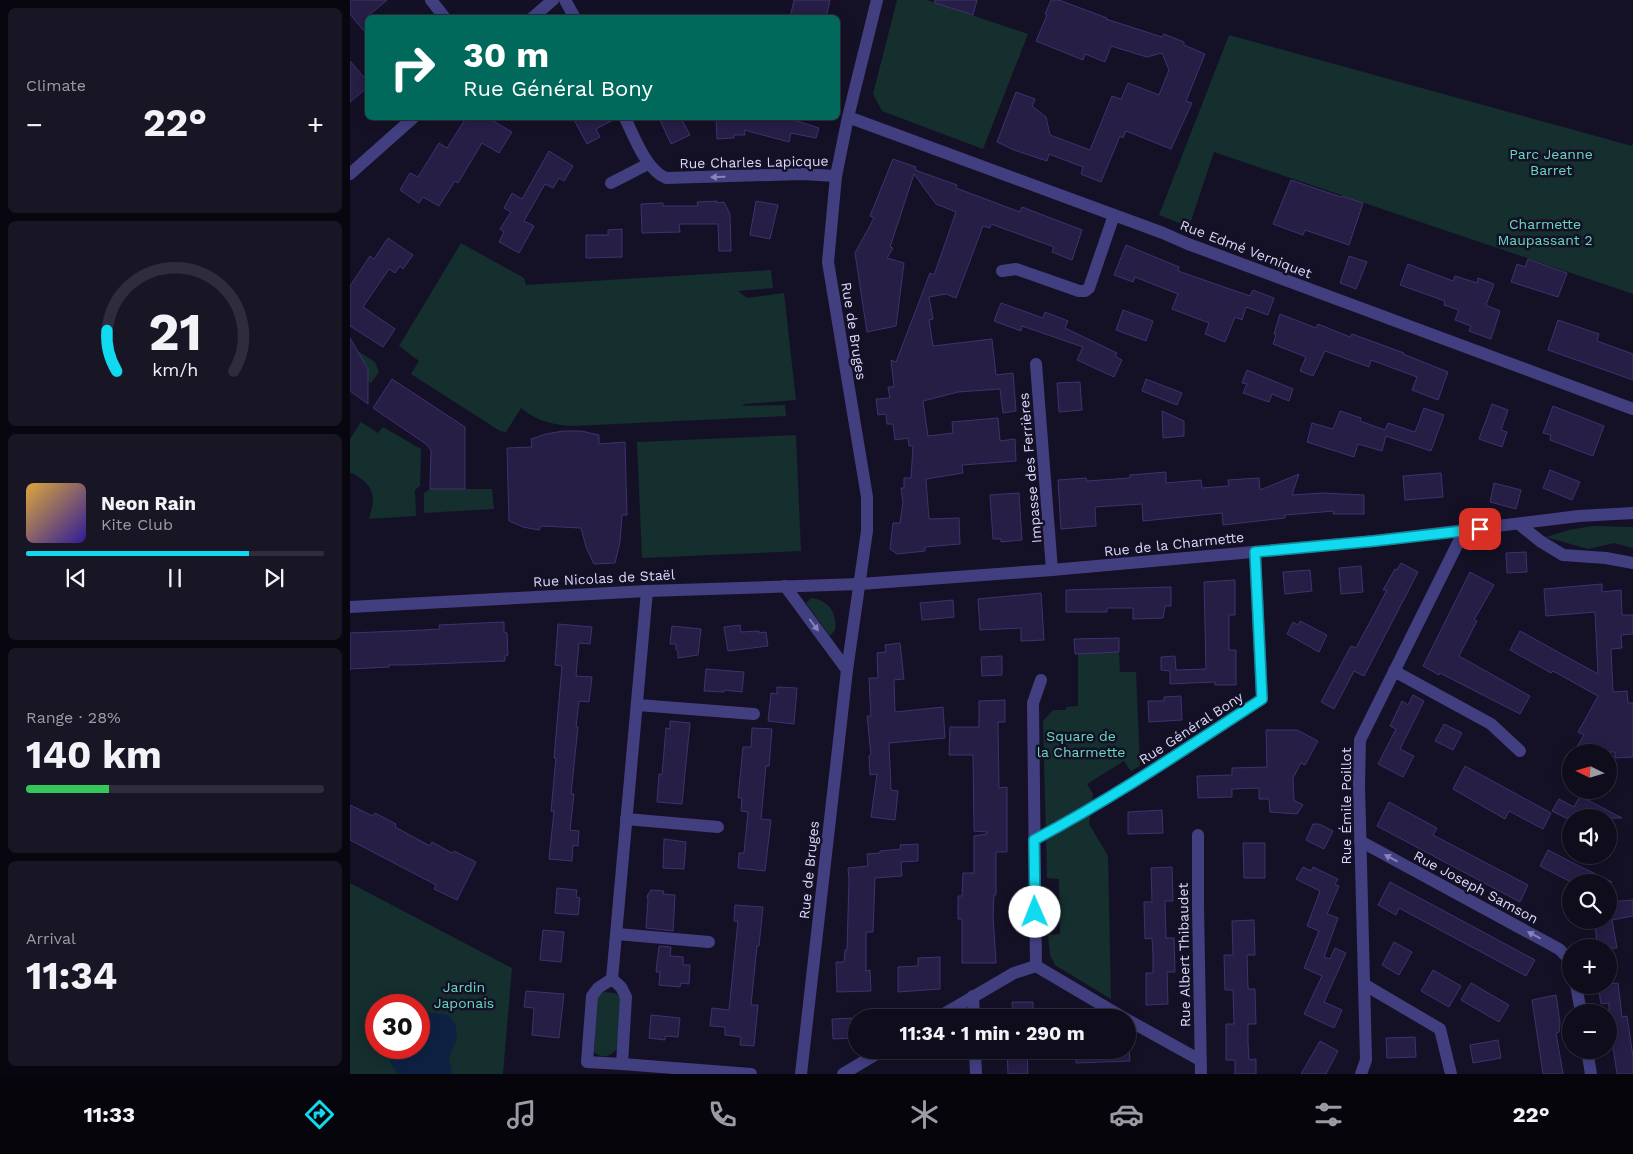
<!DOCTYPE html>
<meta charset="utf-8">
<style>
:root{--surface:#0f0d1c;--page:#181625;--text:#f1f3f6;--muted:#9b9ca3;--line:#2f2d3b;--accent:#11d9ef}
body{margin:0;font-family:"Work Sans",sans-serif;background:var(--page);color:var(--text);height:100vh;display:flex;flex-direction:column;font-size:19px;white-space:nowrap}
*{box-sizing:border-box;margin:0}
p{font-size:16px;color:var(--muted)}
.icon{flex:none;width:28px;height:28px;fill:none;stroke:currentColor;stroke-width:2;stroke-linecap:round;stroke-linejoin:round}
.map{position:relative;flex:1;overflow:hidden}
.details{display:flex;flex-direction:column;gap:8px;padding:8px;background:#08070f;width:350px}
.details>*{flex:none}
.guide{position:absolute;left:15px;top:15px;width:475px;height:105px;border-radius:8px;box-shadow:0 2px 12px #0003,0 0 0 1px var(--line);background:#00695c;color:#fff;overflow:hidden}
.needle{width:32px;rotate:275deg}
.buttons{position:absolute;left:1212px;top:744px;display:grid;gap:10px}
.buttons a{display:grid;place-items:center;width:55px;height:55px;border-radius:50%;background:var(--surface);box-shadow:0 2px 12px #0003,0 0 0 1px var(--line);font-size:25px}
.speed{position:absolute;left:15px;top:994px;display:flex;gap:10px;font-size:25px;font-weight:700;text-align:center}
.speed>*{display:grid;place-content:center;width:65px;height:65px;border-radius:50%;background:var(--surface);box-shadow:0 2px 12px #0003,0 0 0 1px var(--line);line-height:1}
.speed .limit{border:8px solid #d22;background:#fff;color:#111}
.pin{position:absolute;display:grid;place-items:center;width:42px;height:42px;color:#fff;margin:-21px;border-radius:10px;box-shadow:0 2px 8px #0006}
.me{position:absolute;width:55px;margin:-28px;rotate:359deg;stroke-linejoin:round;filter:drop-shadow(0 0 4px #0008)}
.turn{display:flex;align-items:center;gap:18px;height:105px;padding:0 15px;font-size:22px}
.turn .icon{width:65px;height:65px;stroke-width:2.5}
.turn b{display:block;font-size:35px;line-height:42px}
.big{font-size:38px;font-weight:700;line-height:1.1}
.details .widget{flex:1;display:flex;flex-direction:column;justify-content:center;gap:8px;min-width:0;padding:0 18px;border-radius:8px;background:var(--page)}
.details .dial{align-items:center;gap:0}
.dial svg{height:130px;overflow:visible;fill:none;stroke:var(--line);stroke-width:7;stroke-linecap:round;text-anchor:middle}
.dial text{fill:var(--text);stroke:none}
.song{display:flex;align-items:center;gap:15px}
.cover{width:60px;height:60px;border-radius:8px;background:linear-gradient(135deg,hsl(40 70% 55%),hsl(250 70% 35%))}
.played{height:5px;border-radius:2px;background:linear-gradient(90deg,var(--accent) 75%,var(--line) 75%)}
.keys{display:flex;justify-content:space-around;direction:ltr}
.heat{display:flex;justify-content:space-between;align-items:center;font-size:28px;direction:ltr}
.charge{height:8px;border-radius:4px;background:linear-gradient(90deg,#34c759 28%,var(--line) 0)}
.trip{position:absolute;left:498px;top:1009px;width:288px;height:50px;border-radius:25px;background:var(--surface);box-shadow:0 2px 12px #0003,0 0 0 1px var(--line);font-weight:700;line-height:50px;text-align:center}
.tabs{display:flex;height:80px;justify-content:space-around;align-items:center;background:#06050b;color:var(--muted)}
.tabs .icon{width:35px;height:35px}
.tabs .active{color:var(--accent)}
.tabs b{font-size:22px;color:var(--text)}
main{display:flex;flex:1;min-height:0}
.map>svg:first-child{display:block}
.green{fill:#142f2e;fill-rule:evenodd}
.water{fill:#0e2142}
.building{fill:#261e45;stroke:#3e3270}
.lines{fill:none;stroke-linecap:round;stroke-linejoin:round}
.minor{stroke:#423f81;stroke-width:12}
.tertiary{stroke:#423f81;stroke-width:12}
.oneway{fill:#8784b8}
.route-casing{stroke:#0b8d9b;stroke-width:12}
.route{stroke:#11d9ef;stroke-width:9}
.labels{text-anchor:middle;dominant-baseline:central;stroke-width:5;stroke-linejoin:round;paint-order:stroke}
.park-label{font-size:14px;fill:#68d8bd;stroke:#141126}
.street-label{font-size:14px;fill:#dcd8fc;stroke:#141126}
</style>
<main>
<section class="details">
<div class="widget"><p>Climate</p>
<div class="heat"><a>−</a><b class="big">22°</b><a>+</a></div>
</div>
<div class="widget dial"><svg viewBox="0 0 100 80">
<path d="M14 69A42 42 0 1 1 86 69"/>
<path d="M14 69A42 42 0 0 1 8 44" stroke="#11d9ef"/>
<text x="50" y="56" font-size="32" font-weight="700">21</text>
<text x="50" y="72" font-size="11">km/h</text>
</svg></div>
<div class="widget">
<div class="song"><i class="cover"></i><div><b>Neon Rain</b><p>Kite Club</p></div></div>
<div class="played"></div>
<div class="keys"><svg class="icon" aria-label="previous" viewBox="0 0 24 24"><path d="M18 5L8 12l10 7zM5 5v14"/></svg><svg class="icon" aria-label="pause" viewBox="0 0 24 24"><path d="M8 5v14M16 5v14"/></svg><svg class="icon" aria-label="next" viewBox="0 0 24 24"><path d="M6 5l10 7-10 7zM19 5v14"/></svg></div>
</div>
<div class="widget"><p>Range · 28%</p><b class="big">140 km</b><div class="charge"></div></div>
<div class="widget"><p>Arrival</p><b class="big">11:34</b></div>
</section>
<div class="map">
<svg width="1283" height="1074" viewBox="0 0 1283 1074">
<rect width="100%" height="100%" fill="#141126"/>
<g class="green">
<polygon points="547,0 577,0 678,34 633,149 532,111 523,94"/>
<polygon points="879,35 1282,146 1283,142 1283,294 864,152 839,227 809,215"/>
<path d="M111,243L174,278L176,285L421,270L423,288L388,291L397,298L434,293L446,400L395,404L392,406L435,405L436,416L223,426C202,425 187,421 171,408L156,432L150,431L61,374L69,361L49,346Z"/>
<polygon points="0,346 25,362 29,372 21,383 14,379 18,372 18,368"/>
<path d="M11,422L28,433L33,427L71,449L70,486L65,490L66,516L19,519C23,504 27,493 14,481C9,477 6,474 0,473V439Z"/>
<polygon points="446,435 451,551 292,558 287,442"/>
<polygon points="80,489 142,489 144,509 74,513 74,493"/>
<polygon points="1243,526 1283,527 1283,548 1264,543 1238,549 1196,537 1219,530"/>
<path d="M461,598C479,600 487,613 485,630L480,636L456,603Z"/>
<polygon points="769,652 770,672 786,672 790,766 781,771 774,761 737,784 743,794 739,824 758,856 761,999 705,965 700,955 698,935 710,934 709,879 697,878 693,721 703,710 716,710 716,707 728,706 728,654"/>
<path d="M0,883L162,968L153,1074H0ZM26,1005H69V1048H26Z"/>
<path d="M254,992L264,993L271,997L267,1049C260,1057 252,1059 244,1052L247,995Z"/>
</g>
<path class="water" d="M76,1012L98,1015L106,1025V1030L107,1039L99,1057L102,1074H48C42,1066 36,1057 39,1048H69V1021Z"/>
<g class="building">
<polygon points="0,0 37,0 18,16 18,36 0,14"/>
<polygon points="444,0 480,0 476,18 440,18"/>
<polygon points="585,0 627,0 623,15 585,3"/>
<polygon points="701,0 709,0 757,18 756,19 812,37 814,34 834,42 834,45 855,54 836,101 842,103 821,149 776,131 773,138 770,136 751,182 731,174 733,167 699,154 697,161 664,150 647,142 666,92 685,99 682,106 696,117 700,135 740,150 762,96 771,99 778,83 809,95 819,70 812,53 797,57 761,46 755,62 735,54 733,60 686,41 697,15 695,14"/>
<polygon points="0,61 18,82 18,87 0,102"/>
<polygon points="116,118 138,118 162,132 149,153 132,143 108,183 105,181 89,206 73,197 69,203 50,190 60,173 68,177 89,143 97,148"/>
<polygon points="223,118 267,118 246,129 250,137 237,144"/>
<polygon points="309,118 331,118 340,135 321,144"/>
<polygon points="366,118 444,118 444,120 469,128 466,138 441,133 439,142 394,130 395,135 384,135 384,138 367,139"/>
<polygon points="199,151 223,166 214,181 209,178 203,188 195,184 174,221 184,226 169,253 149,242 154,232 150,229 161,212 154,208 162,193 172,199"/>
<polygon points="543,159 566,167 565,170 607,185 606,188 670,212 672,207 732,230 722,260 702,252 704,247 641,224 640,228 633,226 606,298 596,294 579,297 583,319 579,320 583,346 642,339 646,375 663,373 666,411 653,413 650,389 608,392 573,401 578,436 603,433 602,422 648,418 650,441 665,439 666,461 612,465 613,473 576,479 579,519 609,518 610,544 575,547 575,551 547,554 540,549 543,523 550,523 553,502 551,488 554,488 554,478 561,478 563,446 559,446 558,438 545,440 543,424 537,424 536,414 528,415 526,399 540,398 538,387 544,387 541,360 546,362 580,273 584,275 606,212 586,204 564,174 540,247 543,248 537,258 554,263 546,326 517,332 505,253 524,218 520,216"/>
<polygon points="941,180 991,197 992,196 1013,203 999,245 955,230 953,235 923,224"/>
<polygon points="367,201 367,203 374,202 380,214 381,251 369,251 368,224 329,224 330,232 292,233 291,204 313,203 313,206 348,206 347,202"/>
<polygon points="406,201 428,205 420,239 400,235"/>
<polygon points="272,229 272,257 236,258 236,235 258,235 258,230"/>
<polygon points="38,238 63,255 53,269 50,266 45,273 39,269 13,307 45,329 33,347 0,326 0,286 20,256 24,259"/>
<polygon points="776,245 829,267 828,271 874,287 900,296 903,290 924,298 918,315 896,307 892,320 885,317 875,342 855,334 859,323 822,309 828,294 785,277 783,282 764,275"/>
<polygon points="999,256 1017,262 1006,289 990,283"/>
<polygon points="1178,259 1217,273 1208,297 1161,282 1167,264 1175,267"/>
<polygon points="1058,264 1103,281 1105,276 1127,283 1128,278 1144,284 1136,305 1150,311 1141,339 1119,331 1121,326 1105,320 1109,310 1094,305 1095,301 1050,285"/>
<polygon points="651,303 693,318 695,312 718,321 715,328 767,353 765,356 772,360 764,377 727,360 733,347 672,326 671,331 644,321"/>
<polygon points="773,310 803,321 796,341 766,330"/>
<polygon points="930,314 966,328 968,324 1000,337 1002,334 1054,353 1053,354 1098,372 1088,400 1062,390 1067,377 1021,360 1019,367 975,351 963,376 950,371 956,357 923,344 926,335 924,334"/>
<polygon points="1208,320 1249,334 1247,341 1283,354 1283,380 1198,350"/>
<polygon points="0,338 18,369 18,404 0,391"/>
<polygon points="897,370 943,389 939,401 922,394 919,402 893,393 897,384 892,383"/>
<polygon points="42,379 115,427 115,489 80,489 81,450 76,444 23,408"/>
<polygon points="796,379 832,393 827,405 792,391"/>
<polygon points="730,382 732,410 709,412 707,383"/>
<polygon points="1142,404 1158,410 1151,430 1157,432 1152,447 1129,439"/>
<polygon points="1203,406 1254,426 1243,456 1200,440 1201,435 1193,433"/>
<polygon points="1074,408 1094,415 1081,451 1036,436 1032,451 1008,444 1004,457 957,442 962,423 983,429 990,411 1011,418 1010,421 1035,430 1038,423 1065,432"/>
<polygon points="812,411 834,421 834,436 813,438"/>
<polygon points="213,431 231,431 249,435 249,444 275,442 277,515 272,515 270,542 265,563 244,564 236,547 231,528 191,526 189,530 173,527 159,521 157,448 182,447 181,439 196,434"/>
<polygon points="1200,470 1230,482 1222,500 1193,488"/>
<polygon points="816,472 816,483 851,480 852,488 879,486 878,480 909,478 910,490 949,474 942,495 973,493 1014,495 1014,514 983,514 984,511 935,515 935,518 873,525 872,513 793,521 792,504 745,507 746,526 711,529 708,480 736,478 737,481 780,478 780,475"/>
<polygon points="1091,473 1093,497 1055,500 1053,476"/>
<polygon points="1144,483 1171,490 1166,509 1140,502"/>
<polygon points="669,493 672,540 651,542 651,539 643,539 640,495"/>
<polygon points="1176,552 1177,572 1157,573 1156,553"/>
<polygon points="1051,563 1068,572 1014,676 1004,671 984,709 971,702 1001,646 1006,648 1037,590 1033,590 1045,569 1047,570"/>
<polygon points="1011,566 1013,592 991,594 989,568"/>
<polygon points="960,570 962,591 935,594 933,572"/>
<polygon points="1120,572 1144,585 1124,620 1127,621 1109,656 1180,696 1170,714 1090,673 1089,675 1073,666"/>
<polygon points="885,580 885,615 879,615 879,650 886,650 886,685 865,685 865,682 820,684 820,671 811,670 811,657 825,656 826,670 856,669 854,582"/>
<polygon points="1252,584 1252,592 1271,590 1272,615 1283,615 1283,634 1271,635 1272,648 1261,649 1263,692 1277,691 1278,703 1283,703 1283,757 1265,758 1265,752 1224,752 1234,735 1228,732 1248,696 1203,671 1201,673 1160,650 1170,631 1248,674 1245,612 1196,616 1194,589"/>
<polygon points="821,587 821,606 815,606 813,618 783,619 783,608 757,608 757,612 716,612 716,590"/>
<polygon points="691,593 694,640 671,641 671,628 630,630 628,599"/>
<polygon points="603,600 604,617 572,620 570,603"/>
<polygon points="950,621 977,635 969,652 937,634 943,622 948,625"/>
<polygon points="154,622 154,632 157,633 158,655 155,656 155,661 55,665 39,665 39,667 0,669 0,633 74,630 90,629 89,625"/>
<polygon points="208,624 242,627 240,644 229,643 226,676 242,677 239,702 229,701 226,727 228,727 221,794 224,794 220,830 229,831 228,846 223,845 222,861 199,859 204,811 201,811 206,758 204,758 212,666 205,665"/>
<polygon points="390,625 391,632 409,631 409,633 416,632 418,646 378,651 374,627"/>
<polygon points="322,626 351,629 348,655 328,658 328,651 326,650 326,644 320,644"/>
<polygon points="769,638 769,652 725,654 724,639"/>
<polygon points="550,643 554,679 544,680 545,712 593,707 595,738 539,743 541,790 548,791 545,820 521,817 527,774 520,775 519,756 521,755 517,716 521,716 519,678 528,678 527,653 536,652 535,645"/>
<polygon points="652,656 652,675 632,676 631,657"/>
<polygon points="356,669 394,672 392,692 374,690 374,692 354,691"/>
<polygon points="427,687 447,688 444,724 418,721 421,693 427,694"/>
<polygon points="1063,695 1074,701 1050,749 1064,756 1053,777 1028,764 1046,729 1040,726 1052,701 1058,705"/>
<polygon points="831,696 832,720 799,722 798,701 814,701 814,697"/>
<polygon points="655,700 655,722 648,722 649,788 657,787 657,852 646,852 646,895 644,895 643,915 646,963 612,963 612,919 608,919 608,896 612,896 613,873 624,873 624,836 637,834 637,832 624,831 623,755 599,755 600,727 629,727 629,701"/>
<polygon points="320,721 340,723 332,804 307,802 309,774 312,775 316,728 320,729"/>
<polygon points="1094,724 1112,733 1103,750 1085,741"/>
<polygon points="402,728 422,729 419,766 416,766 411,819 421,820 415,871 388,868 389,853 394,853 398,812 391,811 392,798 388,798 393,747 401,747"/>
<polygon points="916,730 947,730 968,741 955,765 951,763 943,778 944,800 953,805 947,814 920,812 919,799 909,799 909,788 882,789 882,797 848,798 847,776 882,775 882,768 917,767"/>
<polygon points="1115,766 1201,813 1193,829 1159,811 1155,819 1103,789"/>
<polygon points="1230,796 1272,818 1216,818 1202,811 1209,799 1224,807"/>
<polygon points="1039,802 1087,828 1083,835 1178,885 1170,902 1027,826"/>
<polygon points="0,805 23,816 25,813 46,824 45,827 80,846 82,842 102,853 104,851 126,862 107,900 84,889 86,885 0,840"/>
<polygon points="812,810 813,833 778,834 778,812"/>
<polygon points="963,824 969,824 983,831 974,849 956,840"/>
<polygon points="314,839 336,842 334,869 313,868"/>
<polygon points="893,843 915,843 915,878 894,878"/>
<polygon points="568,844 568,861 551,862 552,876 525,878 523,932 516,932 516,971 520,970 521,991 487,992 486,962 494,962 495,950 497,950 499,880 498,868 518,866 517,854 530,853 530,851 551,849 550,845"/>
<polygon points="1198,850 1227,865 1262,882 1221,882 1190,866"/>
<polygon points="822,867 823,901 815,901 816,938 824,938 825,972 817,972 818,1004 796,1005 796,973 803,973 803,954 802,938 795,939 794,902 802,902 801,868"/>
<polygon points="953,867 961,871 963,867 988,879 985,884 989,886 977,914 988,918 974,957 980,959 985,948 996,953 974,1002 992,1010 984,1028 954,1014 972,976 954,968 969,931 957,926 970,891 946,879"/>
<polygon points="1040,882 1185,960 1176,976 1049,908 1046,915 1028,905"/>
<polygon points="207,888 227,890 226,897 230,898 228,915 205,913"/>
<polygon points="301,890 314,891 313,894 325,895 323,931 296,928 298,900 297,896"/>
<polygon points="1283,900 1283,916 1262,920 1267,948 1248,948 1244,920 1259,920 1259,902"/>
<polygon points="385,905 413,907 409,946 407,946 401,1005 408,1005 404,1046 390,1045 391,1037 375,1035 375,1027 360,1026 362,1008 379,1010 388,921 384,921"/>
<polygon points="904,920 905,955 897,955 898,989 905,989 906,1024 898,1024 898,1042 899,1060 906,1059 906,1074 885,1074 885,1060 876,1060 876,1024 884,1024 883,990 875,990 874,955 883,955 882,921"/>
<polygon points="193,930 214,932 211,962 190,960"/>
<polygon points="1044,942 1062,952 1049,975 1032,965"/>
<polygon points="309,946 321,947 320,956 333,957 333,965 340,965 339,984 331,983 330,987 309,985 310,972 306,972"/>
<polygon points="590,957 590,989 548,992 548,967 568,966 568,958"/>
<polygon points="1083,970 1111,986 1099,1007 1071,991"/>
<polygon points="1121,983 1159,1005 1149,1022 1111,1000"/>
<polygon points="1268,983 1272,1017 1277,1016 1283,1057 1283,1074 1267,1074 1259,1020 1259,1003 1251,1004 1248,985"/>
<polygon points="176,991 214,994 209,1038 182,1035 184,1008 174,1007"/>
<polygon points="1206,995 1210,1023 1209,1032 1206,1033 1213,1074 1193,1074 1182,1000"/>
<polygon points="662,1002 683,1002 683,1018 663,1018"/>
<polygon points="301,1015 330,1018 328,1037 315,1036 315,1040 299,1038"/>
<polygon points="506,1018 506,1038 483,1039 482,1019"/>
<polygon points="1065,1037 1066,1057 1037,1058 1036,1038"/>
<polygon points="1148,1040 1151,1058 1123,1063 1120,1045"/>
<polygon points="970,1041 988,1051 976,1074 951,1074"/>
<polygon points="657,1050 677,1050 678,1074 658,1074"/>
<polygon points="726,1050 779,1050 780,1061 726,1063"/>
</g>
<g class="lines">
<g class="minor">
<polyline points="81,0 95,18"/>
<polyline points="215,0 225,18"/>
<polyline points="182,18 203,0"/>
<polyline points="498,117 813,233 838,244 1283,409"/>
<path d="M275,118C284,136 296,170 316,178L452,174L486,176"/>
<polyline points="0,174 63,118"/>
<polyline points="261,183 298,164"/>
<polyline points="652,271 666,269 729,291 735,291 739,288 764,215"/>
<polyline points="686,364 702,570"/>
<polyline points="1169,524 1190,541 1213,555 1256,558 1283,563"/>
<polyline points="435,586 497,670"/>
<polyline points="0,607 297,591 510,584 702,570 1024,541 1229,516 1283,513"/>
<polyline points="1044,671 1141,724 1170,751"/>
<polyline points="288,705 404,714"/>
<polyline points="276,819 368,827"/>
<polyline points="848,835 848,908 851,1074"/>
<path d="M684,840C763,798 837,748 912,699L905,552"/>
<polyline points="1010,841 1209,949 1217,957 1221,965"/>
<polyline points="267,934 359,942"/>
<polyline points="686,966 774,1018"/>
<polyline points="262,979 297,591"/>
<polygon points="262,979 271,987 276,997 272,1064 237,1062 242,996 248,988"/>
<polyline points="1015,985 1090,1029 1101,1074"/>
<polyline points="1226,985 1231,1012"/>
<polyline points="623,996 624,1018"/>
<polyline points="587,1018 664,973 686,966 683,703 691,680"/>
<polyline points="776,1019 850,1060"/>
<polyline points="625,1050 626,1074"/>
<polyline points="1237,1050 1241,1074"/>
<polyline points="272,1064 401,1074"/>
<polyline points="493,1074 533,1050"/>
<polyline points="1011,1074 1016,1060 1009,785 1010,740 1114,531"/>
</g>
<polyline class="tertiary" points="451,1074 497,670 517,531 517,497 478,262 486,176 498,117 527,0"/>
</g>
<defs><path id="oneway-solid" d="M-6-.8H1V-3.2L6.5 0L1 3.2V.8H-6Z" transform="scale(1.25)"/></defs>
<g class="oneway">
<use href="#oneway-solid" transform="translate(368 177) rotate(178)"/>
<use href="#oneway-solid" transform="translate(464 625) rotate(53)"/>
<use href="#oneway-solid" transform="translate(1041 858) rotate(-152)"/>
<use href="#oneway-solid" transform="translate(1184 935) rotate(-152)"/>
</g>
<g class="lines">
<g class="route-casing">
<path id="route" d="M685,912L684,840C763,798 837,748 912,699L905,552L1024,541L1130,529"/>
</g>
<use href="#route" class="route"/>
</g>
<g class="labels">
<g class="park-label">
<text x="1201" y="154">Parc Jeanne<tspan x="1201" dy="16">Barret</tspan></text>
<text x="1195" y="224">Charmette<tspan x="1195" dy="16">Maupassant 2</tspan></text>
<text x="731" y="736">Square de<tspan x="731" dy="16">la Charmette</tspan></text>
<text x="114" y="987">Jardin<tspan x="114" dy="16">Japonais</tspan></text>
</g>
<g class="street-label">
<text transform="translate(404 162) rotate(-1)">Rue Charles Lapicque</text>
<text transform="translate(896 249) rotate(21)">Rue Edmé Verniquet</text>
<text transform="translate(504 331) rotate(81)">Rue de Bruges</text>
<text transform="translate(680 468) rotate(-95)">Impasse des Ferrières</text>
<text transform="translate(824 544) rotate(-6)">Rue de la Charmette</text>
<text transform="translate(254 578) rotate(-3)">Rue Nicolas de Staël</text>
<text transform="translate(841 728) rotate(-33)">Rue Général Bony</text>
<text transform="translate(996 806) rotate(-90)">Rue Émile Poillot</text>
<text transform="translate(459 870) rotate(-84)">Rue de Bruges</text>
<text transform="translate(1126 887) rotate(28)">Rue Joseph Samson</text>
<text transform="translate(834 955) rotate(-91)">Rue Albert Thibaudet</text>
</g>
</g>
</svg>
<div class="buttons">
<a><svg class="needle" viewBox="-14 -14 28 28"><path d="M0-13l5 13h-10z" fill="#e53935"/><path d="M0 13l5-13h-10z" fill="#9b9ca3"/></svg></a>
<a><svg class="icon" aria-label="sound" viewBox="0 0 24 24"><path d="M4 9h4l5-4v14l-5-4H4zM17 9q2 3 0 6"/></svg></a>
<a><svg class="icon" aria-label="search" viewBox="0 0 24 24"><circle cx="10" cy="10" r="6"/><path d="M15 15l6 6"/></svg></a>
<a>+</a>
<a>−</a>
</div>
<div class="speed"><div class="limit">30</div></div>
<div class="pin" style="left:1130px;top:529px;background:#d93025"><svg class="icon" aria-label="arrive" viewBox="0 0 24 24"><path d="M6 21V4h12l-3 4 3 4H6"/></svg></div>
<svg class="me" style="left:685px;top:912px" viewBox="-20 -20 40 40"><circle r="19" fill="#fff"/><path d="M0-13L10 11 0 6-10 11z" fill="#11d9ef"/></svg>
<div class="trip">11:34 · 1 min · 290 m</div>
<div class="guide">
<div class="turn"><svg class="icon" aria-label="right" viewBox="0 0 24 24"><path d="M7 20v-9h11M14 6l5 5-5 5"/></svg><div><b>30 m</b>Rue Général Bony</div></div>
</div>
</div>
</main>
<nav class="tabs">
<b>11:33</b>
<svg class="icon active" aria-label="directions" viewBox="0 0 24 24"><path d="M12 3l9 9-9 9-9-9zM9 14v-3h6M13 9l2 2-2 2"/></svg>
<svg class="icon" aria-label="music" viewBox="0 0 24 24"><path d="M9 18V5l10-2v13"/><circle cx="6" cy="18" r="3"/><circle cx="16" cy="16" r="3"/></svg>
<svg class="icon" aria-label="phone" viewBox="0 0 24 24"><path d="M5 4h4l2 5-3 2q2 4 5 5l2-3 5 2v4C11 20 4 13 5 4z"/></svg>
<svg class="icon" aria-label="climate" viewBox="0 0 24 24"><path d="M12 3v18M4 7l16 10M4 17L20 7"/></svg>
<svg class="icon" aria-label="car" viewBox="0 0 24 24"><path d="M5 17H2v-5l4-1 3-4h7l3 4 3 1v5h-3M9 17h6M6 11h13"/><circle cx="7" cy="17" r="2"/><circle cx="17" cy="17" r="2"/></svg>
<svg class="icon" aria-label="filters" viewBox="0 0 24 24"><path d="M4 7h16M4 17h16"/><circle cx="9" cy="7" r="2"/><circle cx="15" cy="17" r="2"/></svg>
<b>22°</b>
</nav>
